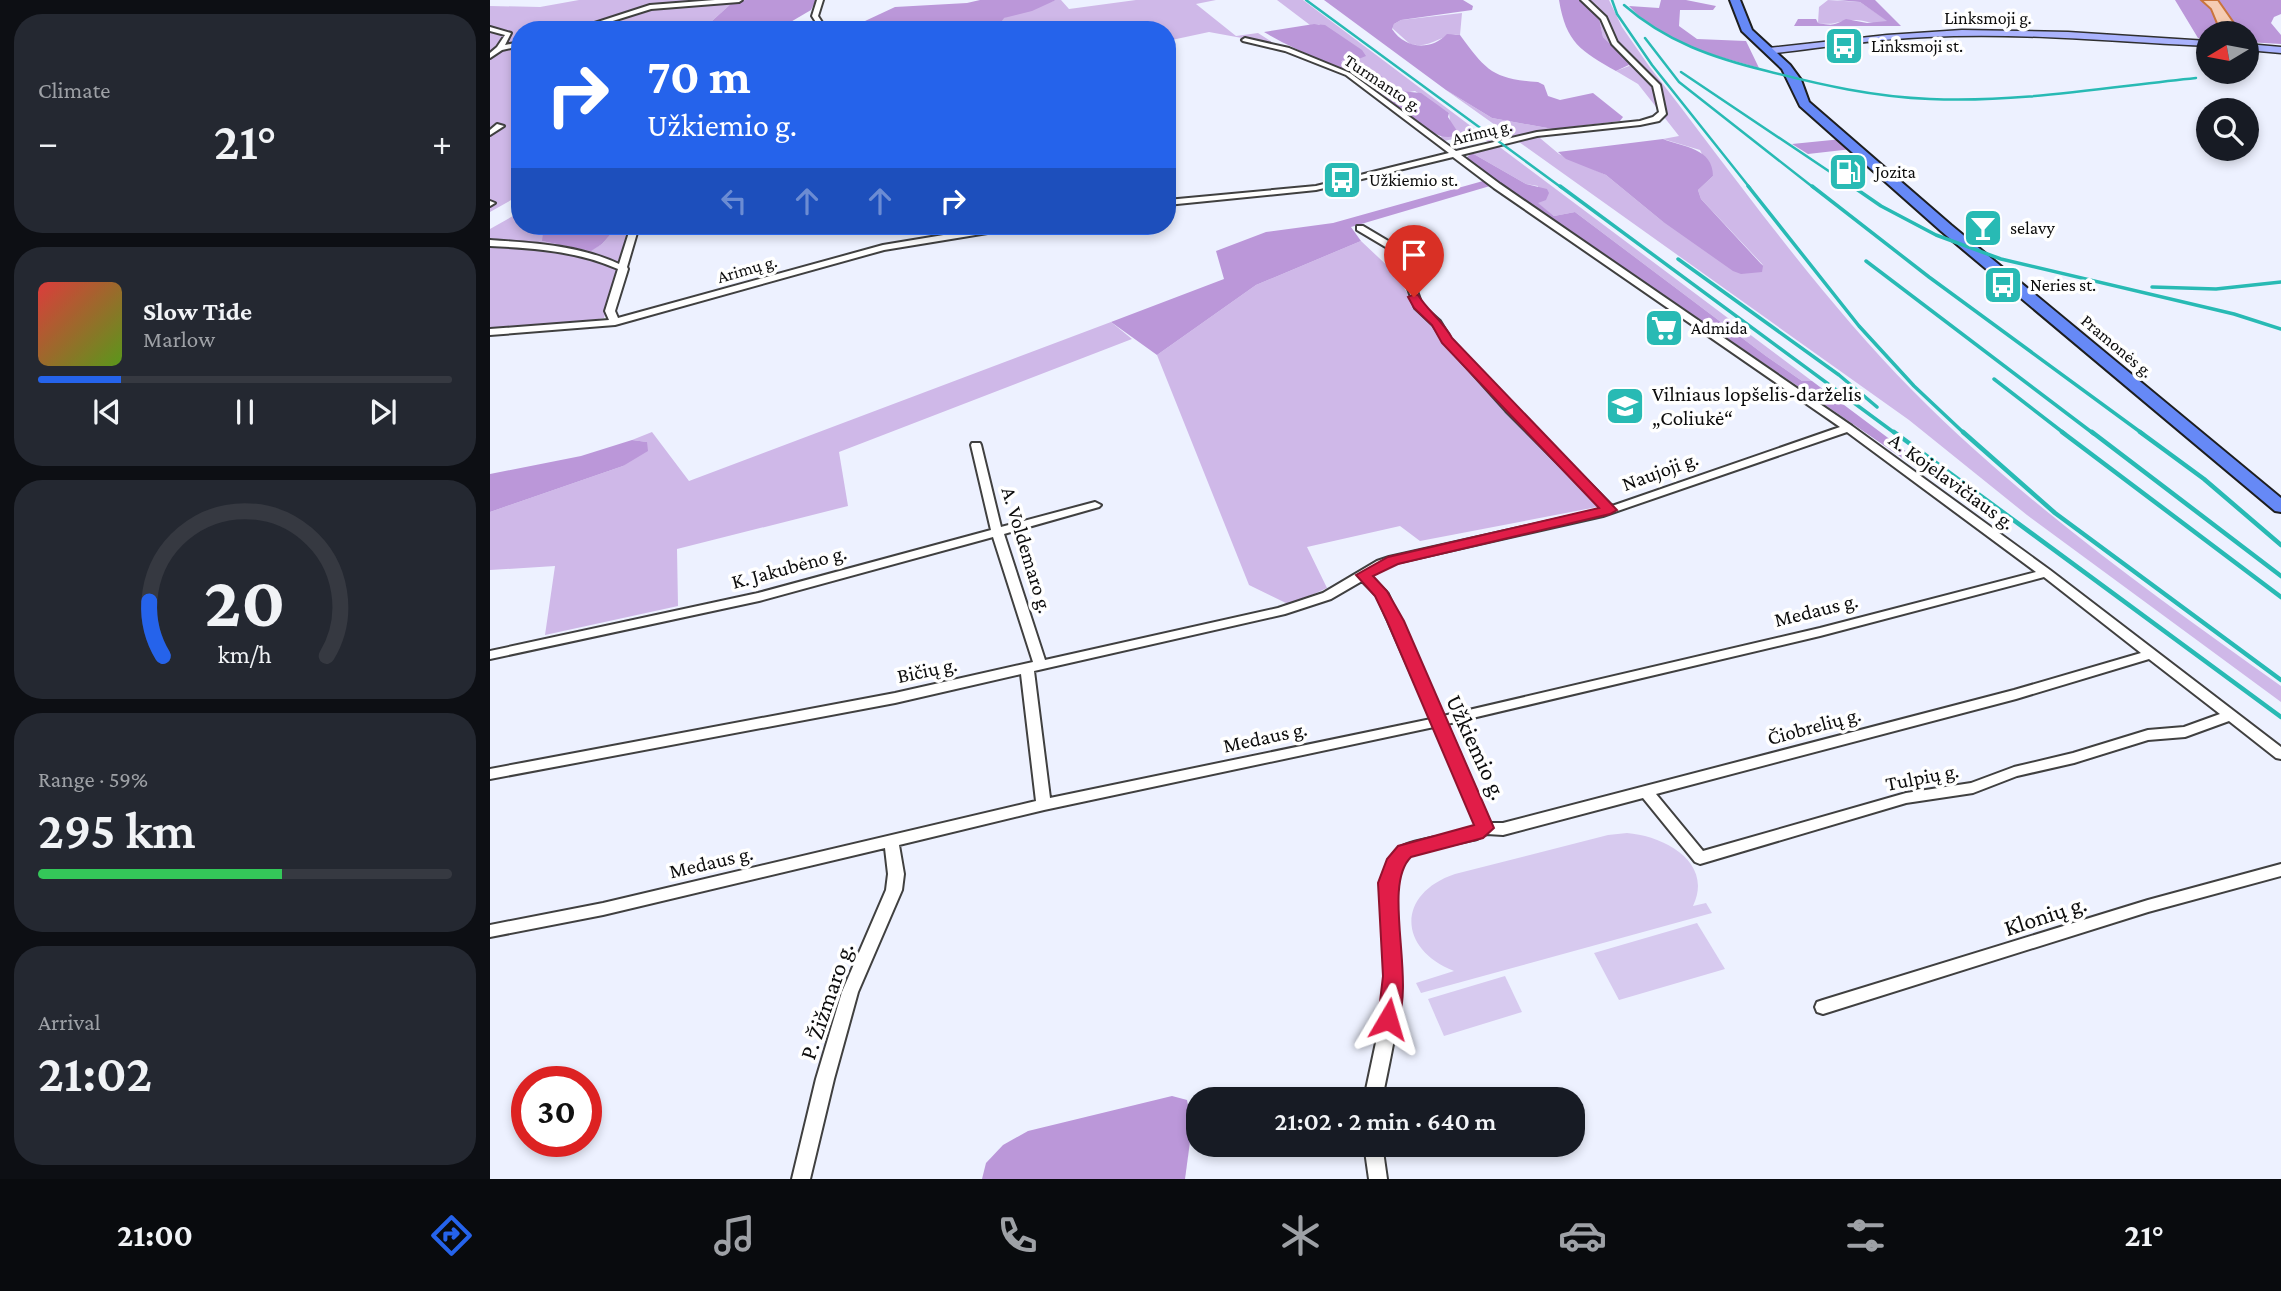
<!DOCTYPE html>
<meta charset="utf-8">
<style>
:root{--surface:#171b24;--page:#242831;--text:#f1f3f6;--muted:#9ea1a6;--line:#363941;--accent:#2563eb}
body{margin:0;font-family:"Crimson Pro",serif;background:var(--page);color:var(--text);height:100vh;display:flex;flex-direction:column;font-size:26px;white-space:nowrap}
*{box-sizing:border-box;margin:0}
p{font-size:23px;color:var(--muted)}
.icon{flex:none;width:38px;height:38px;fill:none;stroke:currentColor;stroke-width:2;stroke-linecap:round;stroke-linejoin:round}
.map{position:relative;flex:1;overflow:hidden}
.panel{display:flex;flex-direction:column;gap:14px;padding:14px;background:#0d0f14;width:490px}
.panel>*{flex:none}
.banner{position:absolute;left:21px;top:21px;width:665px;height:214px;border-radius:28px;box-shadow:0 4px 10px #0003;background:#2563eb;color:#fff;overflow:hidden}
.needle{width:46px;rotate:260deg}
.buttons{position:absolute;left:1706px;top:21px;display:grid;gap:14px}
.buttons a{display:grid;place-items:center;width:63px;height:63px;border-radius:50%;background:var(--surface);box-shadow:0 4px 10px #0003;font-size:35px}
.speed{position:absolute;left:21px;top:1066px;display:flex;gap:14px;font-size:35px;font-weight:700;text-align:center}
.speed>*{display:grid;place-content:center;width:91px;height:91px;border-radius:50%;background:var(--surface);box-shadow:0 4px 10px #0003;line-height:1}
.speed .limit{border:10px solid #d22;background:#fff;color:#111}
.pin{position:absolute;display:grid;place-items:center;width:60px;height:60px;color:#fff;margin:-72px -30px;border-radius:50% 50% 50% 0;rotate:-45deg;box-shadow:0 0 7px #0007}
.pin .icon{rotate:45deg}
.me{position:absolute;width:77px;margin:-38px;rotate:7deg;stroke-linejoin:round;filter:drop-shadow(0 0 5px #0008)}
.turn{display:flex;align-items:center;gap:24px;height:147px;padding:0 21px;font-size:32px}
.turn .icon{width:91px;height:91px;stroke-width:2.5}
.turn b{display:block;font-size:49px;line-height:60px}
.lanes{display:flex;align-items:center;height:66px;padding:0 21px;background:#0003;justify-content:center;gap:35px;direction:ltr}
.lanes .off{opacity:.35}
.big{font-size:52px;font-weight:600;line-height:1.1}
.panel .card{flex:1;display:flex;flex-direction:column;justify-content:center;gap:10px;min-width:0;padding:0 24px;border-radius:28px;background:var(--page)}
.panel .dial{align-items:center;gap:0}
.dial svg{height:182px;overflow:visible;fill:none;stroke:var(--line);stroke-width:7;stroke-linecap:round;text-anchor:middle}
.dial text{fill:var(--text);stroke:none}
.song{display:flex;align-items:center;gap:21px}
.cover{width:84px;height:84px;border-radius:10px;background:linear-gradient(135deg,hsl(0 70% 55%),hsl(90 70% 35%))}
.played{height:7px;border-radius:4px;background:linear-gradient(90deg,var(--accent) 20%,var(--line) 20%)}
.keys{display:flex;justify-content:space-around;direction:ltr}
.heat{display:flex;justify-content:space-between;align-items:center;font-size:38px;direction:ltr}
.charge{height:10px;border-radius:5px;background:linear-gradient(90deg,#34c759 59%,var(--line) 0)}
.trip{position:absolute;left:696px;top:1087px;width:399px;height:70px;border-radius:28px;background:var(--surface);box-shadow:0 4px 10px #0003;font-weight:600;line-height:70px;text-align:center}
.tabs{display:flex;height:112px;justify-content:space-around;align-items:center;background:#090b0e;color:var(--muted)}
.tabs .icon{width:49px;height:49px}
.tabs .on{color:var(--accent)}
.tabs b{font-size:32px;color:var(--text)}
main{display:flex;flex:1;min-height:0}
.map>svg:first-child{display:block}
.green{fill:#cfb8e8}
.forest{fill:#bb97d9}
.pitch{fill:#d7caef}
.water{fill:#f5ccb3;stroke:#ca753c;stroke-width:2}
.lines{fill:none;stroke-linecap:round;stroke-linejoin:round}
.street-casing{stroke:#404040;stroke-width:4}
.secondary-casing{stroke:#2f2f2f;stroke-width:3}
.primary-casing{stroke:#1e1e1e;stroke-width:4}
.street{fill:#fff;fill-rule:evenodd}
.secondary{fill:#aab3fd;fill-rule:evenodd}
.primary{fill:#6689f6;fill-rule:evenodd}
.rail-far2{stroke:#28bab4;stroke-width:2.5}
.rail-far1{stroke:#28bab4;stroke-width:3.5}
.rail{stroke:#28bab4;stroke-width:4.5}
.route{fill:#e11d48;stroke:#92132f;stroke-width:2}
.labels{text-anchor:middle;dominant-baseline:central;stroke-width:7;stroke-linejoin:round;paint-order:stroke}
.far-street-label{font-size:18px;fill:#0d0d0d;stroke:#fff}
.far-poi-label{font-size:18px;fill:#0d0d0d;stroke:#fff;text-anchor:start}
.poi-label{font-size:21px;fill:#0d0d0d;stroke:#fff;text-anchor:start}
.street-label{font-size:21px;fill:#0d0d0d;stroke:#fff}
.near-street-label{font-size:24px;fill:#0d0d0d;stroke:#fff}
</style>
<main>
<section class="panel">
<div class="card"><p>Climate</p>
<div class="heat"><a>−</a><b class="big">21°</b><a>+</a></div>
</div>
<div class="card">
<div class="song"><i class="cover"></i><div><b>Slow Tide</b><p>Marlow</p></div></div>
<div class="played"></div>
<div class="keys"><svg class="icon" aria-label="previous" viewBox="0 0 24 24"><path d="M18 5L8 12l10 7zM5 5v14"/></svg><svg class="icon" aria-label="pause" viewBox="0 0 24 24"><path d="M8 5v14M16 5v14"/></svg><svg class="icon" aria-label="next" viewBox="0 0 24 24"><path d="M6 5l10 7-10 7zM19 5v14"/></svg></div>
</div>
<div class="card dial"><svg viewBox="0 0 100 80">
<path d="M14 69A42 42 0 1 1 86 69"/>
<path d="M14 69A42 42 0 0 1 8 45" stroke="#2563eb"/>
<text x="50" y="56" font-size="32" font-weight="700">20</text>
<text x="50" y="72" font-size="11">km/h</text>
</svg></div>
<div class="card"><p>Range · 59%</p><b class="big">295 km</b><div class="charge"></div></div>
<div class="card"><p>Arrival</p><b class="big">21:02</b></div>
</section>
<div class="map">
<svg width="1791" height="1179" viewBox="0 0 1791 1179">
<rect width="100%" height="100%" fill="#edf1ff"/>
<g class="green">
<polygon points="89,0 256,0 244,1 212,30 30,30 30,195 0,212 0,6 50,7"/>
<polygon points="566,0 571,0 579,9 646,0 726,0 706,4 746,36 768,33 785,44 719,32 677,41 677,30 556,30 512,21 513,18"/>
<polygon points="787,0 813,0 1002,142 999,143 987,134 954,141 944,134 951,137 960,121 959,113 925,91 902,95 901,101 875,83 890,82 877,70 851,62 853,60 866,60 829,24 820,25"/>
<path d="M1089,0H1119L1132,27L1159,66C1243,174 1327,294 1423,391C1534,503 1663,595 1791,686V702L1537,515L1419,420L956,90L1002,118L1063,129L1044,133L1069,154L1116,175L1172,221L1273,265L1211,199L1208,190L1223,176L1210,150L1173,139L1189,136L1148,84L1126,71L1139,66V61L1113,37L1109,18Z"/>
<path d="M1338,0L1370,2L1398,21C1385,27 1375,19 1363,20C1348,20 1347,26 1328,23L1329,7Z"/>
<path d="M972,13L970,35C954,31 942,50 920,44L902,28L904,24L911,20Z"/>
<polygon points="1007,145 1322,381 1312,381 1276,356 1085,212 1064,216 1047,203 1048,186 1036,184 982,153"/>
<polygon points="30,212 30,226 53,226 52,241 101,250 112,244 128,226 140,226 114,318 83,324 0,329 0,229"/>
<polygon points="871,241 905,273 927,309 938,318 957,344 1107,507 930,541 910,526 817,547 837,588 800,605 759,585 667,355 766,285"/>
<polygon points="621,322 642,339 349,452 358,506 187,549 188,606 55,635 65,566 0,570 0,512 133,466 157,442 142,440 162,432 199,481"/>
</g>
<g class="forest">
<polygon points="256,0 326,0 321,10 287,30 212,30 244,1"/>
<polygon points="490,0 566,0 542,11 514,18 512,21 556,30 341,30 375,21 405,7 477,3"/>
<path d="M834,0H973L983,6L982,10L911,20L904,24L902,29C915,49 941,51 957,34L970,35C996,70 1002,79 1048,82L1054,85L1058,96L1070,100L1103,93L1133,117L1130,121L1063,129L1002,118L956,90Z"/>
<path d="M1069,0H1089L1098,7L1109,18L1113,37L1141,64L1126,71C1091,51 1076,43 1069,0Z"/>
<path d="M1171,0H1196L1226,6L1223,10H1190L1189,26L1207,39L1256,41L1269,68C1223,55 1173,43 1139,6L1169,8Z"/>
<path d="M1347,0H1385L1411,26H1304L1308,19H1326L1328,23C1344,26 1344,25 1356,19L1377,23L1397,21L1370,2Z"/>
<polygon points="1685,0 1711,0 1721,9 1731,33 1718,33 1718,39 1708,38"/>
<polygon points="1727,0 1791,0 1791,14 1784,17 1781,23 1791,35 1791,44 1757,42 1757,33 1751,33"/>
<path d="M824,24L835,25L872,50L876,56L866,60H853L851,62L888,74L895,79L875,83C843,63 807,52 774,32Z"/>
<path d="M910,91L931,93L959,113L958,117L969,134C948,147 917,114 901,101V95Z"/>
<path d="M1173,139C1193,147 1223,148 1223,176L1208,190L1211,199L1273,266L1272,272L1251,274L1243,271L1172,221L1116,175L1076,159L1068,152Z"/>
<polygon points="1352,139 1362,149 1318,154 1302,144"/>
<polygon points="982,153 1036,184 1057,189 1059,193 1056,200 1048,203 1064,216 1085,212 1276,356 1312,381 1322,381 1453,479 1446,481 980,162 976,158"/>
<polygon points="993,181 1000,186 861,227 871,241 766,285 667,355 621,322 734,279 726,251 776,232 843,223"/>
<polygon points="53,226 128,226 112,244 101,251 52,241"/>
<polygon points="142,440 157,442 158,451 133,466 0,512 0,474 91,456"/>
<polygon points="682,1096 697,1100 702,1127 695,1179 492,1179 496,1163 513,1145 538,1131"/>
</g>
<g class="pitch">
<path d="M1137,833C1174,836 1224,862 1203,906L1216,903L1222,913L931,993L926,983L964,971C908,949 906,894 965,874L1118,835Z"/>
<polygon points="1207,923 1235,969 1129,1000 1104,953"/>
<polygon points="1015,976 1032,1012 954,1036 938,999"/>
</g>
<polygon class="water" points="1711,0 1728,0 1751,33 1731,33 1721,9"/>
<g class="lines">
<g class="street-casing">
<g id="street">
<polygon points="225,0 252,0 249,2 161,9 94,30 83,30 160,5"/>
<polygon points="327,0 333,0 328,16 337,30 331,30 322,16"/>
<path d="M1091,0H1098L1116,17L1127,42L1170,85L1176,114L1169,121L1150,125L1047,136L971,155L1010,184L1362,426L1560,570L1791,747V759L1786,758L1739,721L1695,737L1658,740L1584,763L1527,776L1483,793L1416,803L1210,864L1205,862L1153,798L1013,835L997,834L987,839C974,842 927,851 919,856C894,873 912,949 911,977C910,1018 900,1059 892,1099H874L891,1019L895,976L890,883C894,872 898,857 908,849C921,838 968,836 987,826L944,727L554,810L409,845L414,874L412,890L368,992L344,1079L320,1179H302L326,1079L352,992L396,890L398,874L395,848L113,915L0,937V925L113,903L546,801L531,674L405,703L0,779V769L405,693L543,662L503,537L269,601L0,659V651L268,593L501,530L481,445L482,443H490L491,445L511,527L605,502L611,505L609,507L514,534L555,660L788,608L833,593L887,561L899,557L1113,509L1016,411L954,342L943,325L925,308L908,261L899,249L867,230V226H873L905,245L916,261L932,305L950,321L961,339L1024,407L1122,506L1350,427L1004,188L963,157L826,190L677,205V200L826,186L959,153L856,75L795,51L753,41L752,40L755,38L799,48L860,73L966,151L1047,132L1150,121L1163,117L1169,112L1163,86L1122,44L1111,19ZM1357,432L1546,572L1330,628L953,716L898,594L880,575L906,563L1113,516ZM1554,577L1651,653L1524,690L1013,823H1000L957,724L1330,636ZM872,581L887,596L941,719L560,798L544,671L795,614L841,599ZM1659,659L1730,714L1694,727L1658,730L1583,753L1524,767L1481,783L1416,793L1213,851L1166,794L1526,699Z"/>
<polygon points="0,27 21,33 15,45 30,42 30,46 12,50 0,58 0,53 7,47 15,35 0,31"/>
<polygon points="7,124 14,126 0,135 0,130"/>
<polygon points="0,201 5,203 0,206"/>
<path d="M141,226H149L137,267L138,269L125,311L128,318L393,245L508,226H526L522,229L394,250L125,325L0,335V329L119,320L115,311L128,269C87,251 44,248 0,246V240C44,243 88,245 129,264Z"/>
<polygon points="1791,864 1791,876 1658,912 1333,1014 1327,1012 1325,1007 1327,1002 1333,1000 1658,900"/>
<polygon points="874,1144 892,1144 897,1179 879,1179"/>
</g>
</g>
<g class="secondary-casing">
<g id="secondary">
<path d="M1472,30L1578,32L1718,41V46C1624,42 1531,32 1437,37C1384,39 1331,48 1278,54L1274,51L1278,48L1397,35Z"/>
<polygon points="1757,44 1791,47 1791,53 1757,50"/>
</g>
</g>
<g class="primary-casing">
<polygon id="primary" points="1240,0 1250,0 1262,30 1300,65 1311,80 1319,102 1461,225 1791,498 1791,512 1785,511 1451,231 1310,106 1292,69 1252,31"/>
</g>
<use href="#street" class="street"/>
<use href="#secondary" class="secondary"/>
<use href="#primary" class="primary"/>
<g class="rail-far2">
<polyline points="816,0 1072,188"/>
<polyline points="1122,0 1127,14 1162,65 1260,188"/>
<path d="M1134,5C1176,42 1224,58 1277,71C1331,85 1385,97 1440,99C1529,103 1618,87 1706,78"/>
<polyline points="1155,38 1189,82 1324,188"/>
<polyline points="1191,72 1364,188"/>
</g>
<g class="rail-far1">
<polyline points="1070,186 1406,434"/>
<polyline points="1258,186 1369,326 1424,386 1475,434"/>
<polyline points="1322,186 1439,277 1653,434"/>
<polyline points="1362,186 1391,206 1446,235 1511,259 1744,314 1791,329"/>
<polyline points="1188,259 1349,375 1387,407"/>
<polyline points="1376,261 1604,434"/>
<polyline points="1662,287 1726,289 1791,282"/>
<polyline points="1504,379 1575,434"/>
</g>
<g class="rail">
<polyline points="1404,432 1791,717"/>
<polyline points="1473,432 1565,513 1791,680"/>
<polyline points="1572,432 1791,597"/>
<polyline points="1602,432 1791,576"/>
<polyline points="1650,432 1714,479 1791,545"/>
</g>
</g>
<path class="route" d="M924,294L928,295C938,311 953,321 962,338L1127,510L1120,514L908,564L883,576L897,591L914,621L1004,828L993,838L921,857C891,886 927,982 906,1026L898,1028L891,1026L888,1019L893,976L888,883L897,859L908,846L984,825L897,621L885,596L866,575L898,557L1109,508L952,343L942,325L924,308L918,297Z"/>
<defs>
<g id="bus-square" transform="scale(2.0125)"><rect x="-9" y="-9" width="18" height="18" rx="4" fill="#28bab4" stroke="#fff"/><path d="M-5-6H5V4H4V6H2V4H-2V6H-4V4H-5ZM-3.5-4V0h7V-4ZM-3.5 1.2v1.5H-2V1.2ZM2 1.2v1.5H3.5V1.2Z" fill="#fff"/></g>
<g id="fuel-square" transform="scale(2.0125)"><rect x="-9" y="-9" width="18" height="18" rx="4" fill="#28bab4" stroke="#fff"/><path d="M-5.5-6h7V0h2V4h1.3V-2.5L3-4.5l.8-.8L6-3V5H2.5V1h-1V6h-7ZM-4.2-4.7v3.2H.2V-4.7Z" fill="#fff"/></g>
<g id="bar-square" transform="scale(2.0125)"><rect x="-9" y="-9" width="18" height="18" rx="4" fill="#28bab4" stroke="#fff"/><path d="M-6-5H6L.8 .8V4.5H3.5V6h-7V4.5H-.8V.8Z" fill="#fff"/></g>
<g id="supermarket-square" transform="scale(2.0125)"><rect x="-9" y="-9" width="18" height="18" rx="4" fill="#28bab4" stroke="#fff"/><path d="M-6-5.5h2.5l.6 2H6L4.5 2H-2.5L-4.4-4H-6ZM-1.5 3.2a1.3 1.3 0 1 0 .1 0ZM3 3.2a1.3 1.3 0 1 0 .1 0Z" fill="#fff"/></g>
<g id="school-square" transform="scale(2.0125)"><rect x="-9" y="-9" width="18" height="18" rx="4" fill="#28bab4" stroke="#fff"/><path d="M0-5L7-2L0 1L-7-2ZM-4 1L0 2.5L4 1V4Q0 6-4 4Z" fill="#fff"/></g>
</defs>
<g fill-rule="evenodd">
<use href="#bus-square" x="1354" y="46"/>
<use href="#fuel-square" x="1358" y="172"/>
<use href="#bus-square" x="852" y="180"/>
<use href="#bar-square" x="1493" y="228"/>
<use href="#bus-square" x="1513" y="285"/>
<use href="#supermarket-square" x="1174" y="328"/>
<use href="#school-square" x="1135" y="406"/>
</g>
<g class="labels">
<g class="far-street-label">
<text x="1498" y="18">Linksmoji g.</text>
<text transform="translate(893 83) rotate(34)">Turmanto g.</text>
<text transform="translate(992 132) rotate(-14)">Arimų g.</text>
<text transform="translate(257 269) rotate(-16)">Arimų g.</text>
<text transform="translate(1627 346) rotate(40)">Pramonės g.</text>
</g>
<g class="far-poi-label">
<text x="1381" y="46">Linksmoji st.</text>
<text x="1385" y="172">Jozita</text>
<text x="879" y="180">Užkiemio st.</text>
<text x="1520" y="228">selavy</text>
<text x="1540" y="285">Neries st.</text>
<text x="1201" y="328">Admida</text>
</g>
<g class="poi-label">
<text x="1162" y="394">Vilniaus lopšelis-darželis<tspan x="1162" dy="24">„Coliukė“</tspan></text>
</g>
<g class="street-label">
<text transform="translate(1170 471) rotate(-20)">Naujoji g.</text>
<text transform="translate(1462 481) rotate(36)">A. Kojelavičiaus g.</text>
<text transform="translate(537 550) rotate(73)">A. Voldemaro g.</text>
<text transform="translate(299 567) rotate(-15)">K. Jakubėno g.</text>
<text transform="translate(1326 610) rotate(-14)">Medaus g.</text>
<text transform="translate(437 670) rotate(-12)">Bičių g.</text>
<text transform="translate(1324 726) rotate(-15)">Čiobrelių g.</text>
<text transform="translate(775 737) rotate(-12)">Medaus g.</text>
<text transform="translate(1432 777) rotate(-11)">Tulpių g.</text>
<text transform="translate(221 862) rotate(-13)">Medaus g.</text>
</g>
<g class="near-street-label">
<text transform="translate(987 747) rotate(65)">Užkiemio g.</text>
<text transform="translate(1555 915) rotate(-18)">Klonių g.</text>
<text transform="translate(336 1001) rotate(-71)">P. Žižmaro g.</text>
</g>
</g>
</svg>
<div class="buttons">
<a><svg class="needle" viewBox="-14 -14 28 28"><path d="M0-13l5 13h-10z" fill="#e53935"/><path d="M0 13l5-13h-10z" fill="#9ea1a6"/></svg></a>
<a><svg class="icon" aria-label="search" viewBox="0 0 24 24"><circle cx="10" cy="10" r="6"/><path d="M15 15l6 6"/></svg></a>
</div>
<div class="speed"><div class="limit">30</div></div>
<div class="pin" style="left:924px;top:297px;background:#d93025"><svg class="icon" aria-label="arrive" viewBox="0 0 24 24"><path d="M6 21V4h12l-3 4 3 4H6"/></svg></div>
<svg class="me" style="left:898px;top:1019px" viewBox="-20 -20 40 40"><path d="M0-17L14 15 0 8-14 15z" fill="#e11d48" stroke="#fff" stroke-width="4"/></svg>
<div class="trip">21:02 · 2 min · 640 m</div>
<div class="banner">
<div class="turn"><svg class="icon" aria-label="right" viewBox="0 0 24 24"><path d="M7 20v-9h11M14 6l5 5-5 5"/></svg><div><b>70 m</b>Užkiemio g.</div></div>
<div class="lanes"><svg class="icon off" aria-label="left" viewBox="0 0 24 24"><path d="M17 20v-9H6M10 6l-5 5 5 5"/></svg><svg class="icon off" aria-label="ahead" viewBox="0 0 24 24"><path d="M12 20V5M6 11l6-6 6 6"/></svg><svg class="icon off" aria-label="ahead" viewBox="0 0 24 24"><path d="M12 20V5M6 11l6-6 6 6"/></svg><svg class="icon" aria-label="right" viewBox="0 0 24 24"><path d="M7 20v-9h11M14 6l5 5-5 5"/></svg></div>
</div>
</div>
</main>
<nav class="tabs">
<b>21:00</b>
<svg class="icon on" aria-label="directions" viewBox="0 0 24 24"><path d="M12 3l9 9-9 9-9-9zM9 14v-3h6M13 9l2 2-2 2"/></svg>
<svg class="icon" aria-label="music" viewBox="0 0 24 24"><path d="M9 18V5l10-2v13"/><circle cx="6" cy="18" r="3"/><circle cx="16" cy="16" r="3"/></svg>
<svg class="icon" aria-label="phone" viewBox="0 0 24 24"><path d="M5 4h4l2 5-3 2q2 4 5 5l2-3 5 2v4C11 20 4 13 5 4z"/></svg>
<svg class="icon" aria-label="climate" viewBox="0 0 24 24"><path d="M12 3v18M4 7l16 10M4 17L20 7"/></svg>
<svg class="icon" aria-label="car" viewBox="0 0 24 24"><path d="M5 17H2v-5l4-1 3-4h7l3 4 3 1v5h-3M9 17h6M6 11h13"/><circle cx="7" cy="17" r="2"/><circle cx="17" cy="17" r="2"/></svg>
<svg class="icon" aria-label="filters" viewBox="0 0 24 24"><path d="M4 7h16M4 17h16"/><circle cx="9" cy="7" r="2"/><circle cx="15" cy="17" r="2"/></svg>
<b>21°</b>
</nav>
